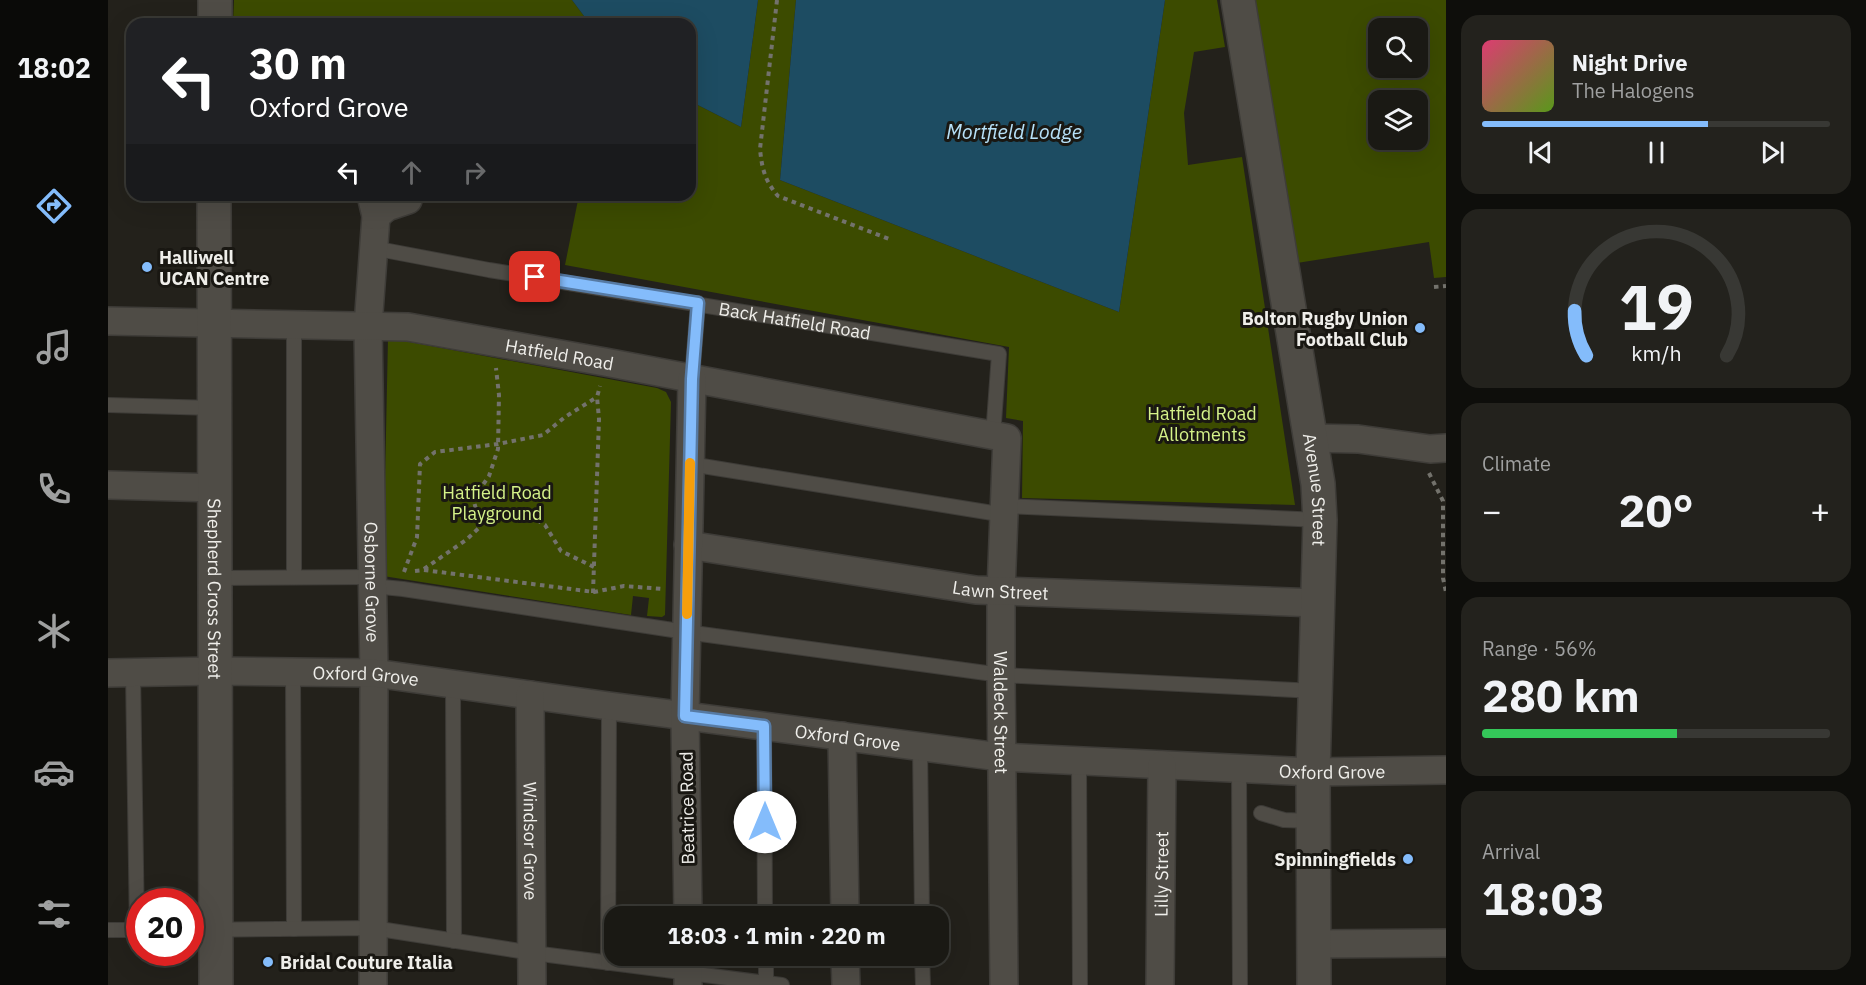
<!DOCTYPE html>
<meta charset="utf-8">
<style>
:root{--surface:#1a1914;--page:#23221d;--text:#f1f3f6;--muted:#9fa0a0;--line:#383834;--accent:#84bcfb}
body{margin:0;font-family:"IBM Plex Sans",sans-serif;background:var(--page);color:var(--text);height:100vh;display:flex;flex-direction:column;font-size:22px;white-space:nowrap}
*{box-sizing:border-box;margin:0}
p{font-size:20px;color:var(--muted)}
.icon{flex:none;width:33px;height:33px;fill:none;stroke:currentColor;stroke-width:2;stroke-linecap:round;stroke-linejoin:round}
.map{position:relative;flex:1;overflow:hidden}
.details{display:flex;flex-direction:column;gap:15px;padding:15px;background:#0e0e0b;width:420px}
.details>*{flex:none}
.top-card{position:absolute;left:18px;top:18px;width:570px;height:183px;border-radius:18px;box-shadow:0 6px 24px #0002,0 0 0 2px var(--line);background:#202124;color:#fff;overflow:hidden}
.controls{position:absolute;left:1260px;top:18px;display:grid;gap:12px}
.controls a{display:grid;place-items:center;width:60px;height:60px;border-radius:12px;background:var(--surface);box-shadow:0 6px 24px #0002,0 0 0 2px var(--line);font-size:30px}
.speed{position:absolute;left:18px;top:888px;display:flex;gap:12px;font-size:30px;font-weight:700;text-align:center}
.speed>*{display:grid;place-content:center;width:78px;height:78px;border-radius:50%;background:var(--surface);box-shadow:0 6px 24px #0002,0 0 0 2px var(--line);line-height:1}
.speed .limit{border:9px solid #d22;background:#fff;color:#111}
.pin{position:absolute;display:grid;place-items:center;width:51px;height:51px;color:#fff;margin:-26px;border-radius:12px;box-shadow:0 3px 9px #0006}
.me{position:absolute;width:66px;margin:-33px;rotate:0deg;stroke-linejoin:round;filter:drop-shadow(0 0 4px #0008)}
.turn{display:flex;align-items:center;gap:21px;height:126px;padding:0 24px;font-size:27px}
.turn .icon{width:78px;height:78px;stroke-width:2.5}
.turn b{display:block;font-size:42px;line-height:51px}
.lanes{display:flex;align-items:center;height:57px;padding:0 24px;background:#0003;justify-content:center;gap:30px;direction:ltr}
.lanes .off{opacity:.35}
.big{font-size:45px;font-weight:700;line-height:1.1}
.details .widget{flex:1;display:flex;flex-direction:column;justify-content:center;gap:9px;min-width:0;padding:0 21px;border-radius:18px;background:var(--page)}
.details .dial{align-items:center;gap:0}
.dial svg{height:156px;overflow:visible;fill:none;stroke:var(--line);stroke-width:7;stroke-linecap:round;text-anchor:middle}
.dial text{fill:var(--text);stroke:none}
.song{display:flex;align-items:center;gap:18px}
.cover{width:72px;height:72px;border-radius:9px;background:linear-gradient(135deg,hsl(340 70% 55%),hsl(90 70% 35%))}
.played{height:6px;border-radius:3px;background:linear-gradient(90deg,var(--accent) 65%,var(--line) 65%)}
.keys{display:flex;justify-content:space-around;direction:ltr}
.heat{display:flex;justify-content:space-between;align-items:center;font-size:33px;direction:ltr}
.charge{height:9px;border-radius:4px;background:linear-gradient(90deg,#34c759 56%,var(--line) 0)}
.trip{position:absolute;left:496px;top:906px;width:345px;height:60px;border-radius:18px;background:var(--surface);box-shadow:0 6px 24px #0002,0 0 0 2px var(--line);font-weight:700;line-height:60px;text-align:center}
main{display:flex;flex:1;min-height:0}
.tab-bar{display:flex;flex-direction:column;width:108px;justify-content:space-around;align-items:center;background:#0a0a08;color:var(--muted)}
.tab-bar .icon{width:42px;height:42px}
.tab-bar .selected{color:var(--accent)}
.tab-bar b{font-size:27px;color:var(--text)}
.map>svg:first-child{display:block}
.green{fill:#3c4b00;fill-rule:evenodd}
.water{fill:#1d4c62}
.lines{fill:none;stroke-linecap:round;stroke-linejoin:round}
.lane-casing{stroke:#3e3c38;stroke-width:16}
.street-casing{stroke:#3e3c38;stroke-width:30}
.secondary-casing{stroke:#3e3c38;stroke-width:36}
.path{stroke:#73726c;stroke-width:4;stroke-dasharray:4.5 4.5;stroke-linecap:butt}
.lane{stroke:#4f4c46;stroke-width:14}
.street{stroke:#4f4c46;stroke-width:27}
.secondary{stroke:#4f4c46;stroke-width:33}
.route-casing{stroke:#567aa3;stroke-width:15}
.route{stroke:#84bcfb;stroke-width:10}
.slow{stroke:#f59e0b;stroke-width:10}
.poi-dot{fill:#84bcfb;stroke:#191712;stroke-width:2}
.labels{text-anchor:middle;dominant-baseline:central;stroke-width:6;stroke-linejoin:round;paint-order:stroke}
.poi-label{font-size:18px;font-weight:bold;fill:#efeeea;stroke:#191712;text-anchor:start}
.street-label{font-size:18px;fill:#efeeea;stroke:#191712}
.park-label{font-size:18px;fill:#d5f289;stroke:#191712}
.water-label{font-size:20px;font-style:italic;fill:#b7e1f8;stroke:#191712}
</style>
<main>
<nav class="tab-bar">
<b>18:02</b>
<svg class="icon selected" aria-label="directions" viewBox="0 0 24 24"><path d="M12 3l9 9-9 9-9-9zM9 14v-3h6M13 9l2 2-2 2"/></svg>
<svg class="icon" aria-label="music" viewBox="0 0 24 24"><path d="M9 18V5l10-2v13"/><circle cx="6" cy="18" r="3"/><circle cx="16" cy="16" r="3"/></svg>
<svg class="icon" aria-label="phone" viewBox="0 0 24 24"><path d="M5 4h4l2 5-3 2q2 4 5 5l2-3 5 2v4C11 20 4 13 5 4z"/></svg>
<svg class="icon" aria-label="climate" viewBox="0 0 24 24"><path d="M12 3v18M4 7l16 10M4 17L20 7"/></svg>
<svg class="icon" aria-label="car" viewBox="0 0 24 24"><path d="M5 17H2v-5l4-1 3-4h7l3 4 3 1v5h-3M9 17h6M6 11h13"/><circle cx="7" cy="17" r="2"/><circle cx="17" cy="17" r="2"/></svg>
<svg class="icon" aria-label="filters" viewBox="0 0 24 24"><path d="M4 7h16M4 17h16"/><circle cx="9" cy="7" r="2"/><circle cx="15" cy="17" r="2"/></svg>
</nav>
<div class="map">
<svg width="1338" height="985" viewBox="0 0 1338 985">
<rect width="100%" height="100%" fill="#23211b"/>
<g class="green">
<polygon points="126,0 464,0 482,24 125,24"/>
<polygon points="650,0 688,0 672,180 1011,312 1057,0 1109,0 1117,47 1086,52 1076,113 1080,165 1134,157 1187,505 914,498 915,421 898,418 901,347 457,265 471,195 582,195 582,101 633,127"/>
<path d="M1146,0H1338V277L1326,278L1321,242L1189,263ZM1270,28H1310V68H1270ZM1270,100H1310V140H1270Z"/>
<polygon points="280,338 549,388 558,392 563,402 557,615 554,617 539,616 541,598 525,596 523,615 275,576"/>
</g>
<g class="water">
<polygon points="464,0 650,0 633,127 582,101 582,24 482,24"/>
<polygon points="688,0 1057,0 1011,312 672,180"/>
</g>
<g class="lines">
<g class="lane-casing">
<g id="lane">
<path id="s1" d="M265,248L381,270L891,354L885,436"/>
<polyline points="186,325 186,577"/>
<polyline points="584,379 590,303"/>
<polyline points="0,405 106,408"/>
<polyline points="582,464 897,515"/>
<polyline points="897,506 1212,520"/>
<polyline points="107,578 264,577"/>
<polyline points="264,586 295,589 578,632 893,675 1207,691"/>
<polyline points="185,672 186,929"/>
<polyline points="25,673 29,930"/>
<polyline points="345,685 346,941"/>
<polyline points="656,726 657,916"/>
<polyline points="812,746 814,916"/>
<polyline points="971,761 972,985"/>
<polyline points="1131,768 1132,985"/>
<polyline points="1153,813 1176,820 1205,821"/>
<polyline points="0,930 32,930"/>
<polyline points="82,930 265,928 425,953 674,985"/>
<polyline points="658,956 658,983"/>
<polyline points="814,956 815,985"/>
<polyline points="500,963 501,706"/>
</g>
</g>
<g class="street-casing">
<g id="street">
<path id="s2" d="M263,195L268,216L260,326L266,673L265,985"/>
<polyline points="268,216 279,207 300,200"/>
<path id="s3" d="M0,321L300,327L497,362L899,438L893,591V675L896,985"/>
<polyline points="1201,438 1250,439 1322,449 1338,448"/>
<polyline points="0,485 107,488"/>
<path id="s4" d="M580,545L868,590L1209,603"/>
<path id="s5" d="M0,673L107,671L266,673L501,706L892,757L1205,772L1338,770"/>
<path id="s6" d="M422,695L424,985"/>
<polyline points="734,736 737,916"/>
<polyline points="580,916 577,716 584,379"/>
<polyline points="1205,944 1338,943"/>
<polyline points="580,956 580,985"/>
<polyline points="737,956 738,985"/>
<path id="s7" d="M1052,985L1054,765"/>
</g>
</g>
<g class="secondary-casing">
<g id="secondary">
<path id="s8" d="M1130,0L1210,484L1212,520L1205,772L1206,985"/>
<polyline points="107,24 107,0"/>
<path id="s9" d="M106,195L108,985"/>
</g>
</g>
<g class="path">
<path d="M669,0L652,149C654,169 657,181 670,196L781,239"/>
<polyline points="1326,287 1338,286"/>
<polyline points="1321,473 1335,501 1335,578 1338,592"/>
<polyline points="429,520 437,525 453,551 486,567"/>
<polyline points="316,569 358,540 373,526 366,502 368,495 381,476 390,449 391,395 388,368"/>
<polyline points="307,571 316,570 486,592 516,586 555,589"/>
<polyline points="296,572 309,537 312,464 327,452 390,444 435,435 457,417 489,397"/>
<polyline points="485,593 491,419 489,397 492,386"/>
</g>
<use href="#lane" class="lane"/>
<use href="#street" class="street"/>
<use href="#secondary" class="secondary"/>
</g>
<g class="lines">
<g class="route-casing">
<polyline id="route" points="427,277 590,303 584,379 577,716 656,726 657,822"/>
</g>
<use href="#route" class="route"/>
<polyline class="slow" points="579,614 582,463"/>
</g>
<g class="poi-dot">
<circle cx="39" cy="267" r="6"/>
<circle cx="1312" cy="328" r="6"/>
<circle cx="1300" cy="859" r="6"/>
<circle cx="160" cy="962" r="6"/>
</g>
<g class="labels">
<g class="poi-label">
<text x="51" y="257">Halliwell<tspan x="51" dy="21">UCAN Centre</tspan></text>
<text x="1300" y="318" text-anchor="end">Bolton Rugby Union<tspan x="1300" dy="21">Football Club</tspan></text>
<text x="1288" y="859" text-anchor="end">Spinningfields</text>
<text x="172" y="962">Bridal Couture Italia</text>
</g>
<g class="street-label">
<text stroke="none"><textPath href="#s1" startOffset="428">Back Hatfield Road</textPath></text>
<text stroke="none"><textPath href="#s3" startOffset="454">Hatfield Road</textPath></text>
<text stroke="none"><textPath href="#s8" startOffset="496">Avenue Street</textPath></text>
<text stroke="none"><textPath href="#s2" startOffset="388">Osborne Grove</textPath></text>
<text stroke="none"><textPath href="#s4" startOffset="316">Lawn Street</textPath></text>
<text stroke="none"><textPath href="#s9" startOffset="394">Shepherd Cross Street</textPath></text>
<text stroke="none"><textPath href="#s5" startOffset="258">Oxford Grove</textPath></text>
<text stroke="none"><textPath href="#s3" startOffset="1184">Waldeck Street</textPath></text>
<text stroke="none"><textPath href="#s5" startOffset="744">Oxford Grove</textPath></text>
<text stroke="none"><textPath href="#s5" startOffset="1230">Oxford Grove</textPath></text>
<text transform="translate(579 808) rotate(-91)">Beatrice Road</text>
<text stroke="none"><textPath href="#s6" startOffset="146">Windsor Grove</textPath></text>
<text stroke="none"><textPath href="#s7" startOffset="111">Lilly Street</textPath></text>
</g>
<g class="park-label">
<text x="1094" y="413">Hatfield Road<tspan x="1094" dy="21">Allotments</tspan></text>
<text x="389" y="492">Hatfield Road<tspan x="389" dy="21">Playground</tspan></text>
</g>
<g class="water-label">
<text x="906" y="131">Mortfield Lodge</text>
</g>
</g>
</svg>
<div class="controls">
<a><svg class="icon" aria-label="search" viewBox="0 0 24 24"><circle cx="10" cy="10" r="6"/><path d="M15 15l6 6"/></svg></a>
<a><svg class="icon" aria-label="layers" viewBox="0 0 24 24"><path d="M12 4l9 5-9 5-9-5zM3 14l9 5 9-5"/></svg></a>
</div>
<div class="speed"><div class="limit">20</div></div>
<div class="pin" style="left:427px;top:277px;background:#d93025"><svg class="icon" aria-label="arrive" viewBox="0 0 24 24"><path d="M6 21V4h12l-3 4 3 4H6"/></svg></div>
<svg class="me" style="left:657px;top:822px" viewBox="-20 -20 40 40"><circle r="19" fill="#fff"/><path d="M0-13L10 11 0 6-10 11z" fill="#84bcfb"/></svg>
<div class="trip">18:03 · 1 min · 220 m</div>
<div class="top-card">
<div class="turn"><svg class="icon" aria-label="left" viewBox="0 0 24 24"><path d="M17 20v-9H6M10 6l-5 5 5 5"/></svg><div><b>30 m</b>Oxford Grove</div></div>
<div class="lanes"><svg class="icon" aria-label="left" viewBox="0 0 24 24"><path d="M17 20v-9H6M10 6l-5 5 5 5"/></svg><svg class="icon off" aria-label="ahead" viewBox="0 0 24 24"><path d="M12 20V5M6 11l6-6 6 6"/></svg><svg class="icon off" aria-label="right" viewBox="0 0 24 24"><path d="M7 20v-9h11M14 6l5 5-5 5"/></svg></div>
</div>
</div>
<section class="details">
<div class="widget">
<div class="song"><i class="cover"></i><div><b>Night Drive</b><p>The Halogens</p></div></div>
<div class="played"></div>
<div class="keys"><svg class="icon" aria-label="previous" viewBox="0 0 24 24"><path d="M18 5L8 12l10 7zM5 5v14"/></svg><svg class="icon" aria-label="pause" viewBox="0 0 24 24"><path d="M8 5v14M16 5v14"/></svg><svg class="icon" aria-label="next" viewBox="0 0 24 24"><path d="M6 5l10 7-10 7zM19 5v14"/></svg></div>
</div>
<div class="widget dial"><svg viewBox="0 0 100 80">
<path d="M14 69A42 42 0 1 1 86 69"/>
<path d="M14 69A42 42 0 0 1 8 46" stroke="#84bcfb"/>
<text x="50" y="56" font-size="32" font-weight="700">19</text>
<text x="50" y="72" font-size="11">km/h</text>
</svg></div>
<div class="widget"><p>Climate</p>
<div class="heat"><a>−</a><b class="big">20°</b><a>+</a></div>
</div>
<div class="widget"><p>Range · 56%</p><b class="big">280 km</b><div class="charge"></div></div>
<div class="widget"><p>Arrival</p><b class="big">18:03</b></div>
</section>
</main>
